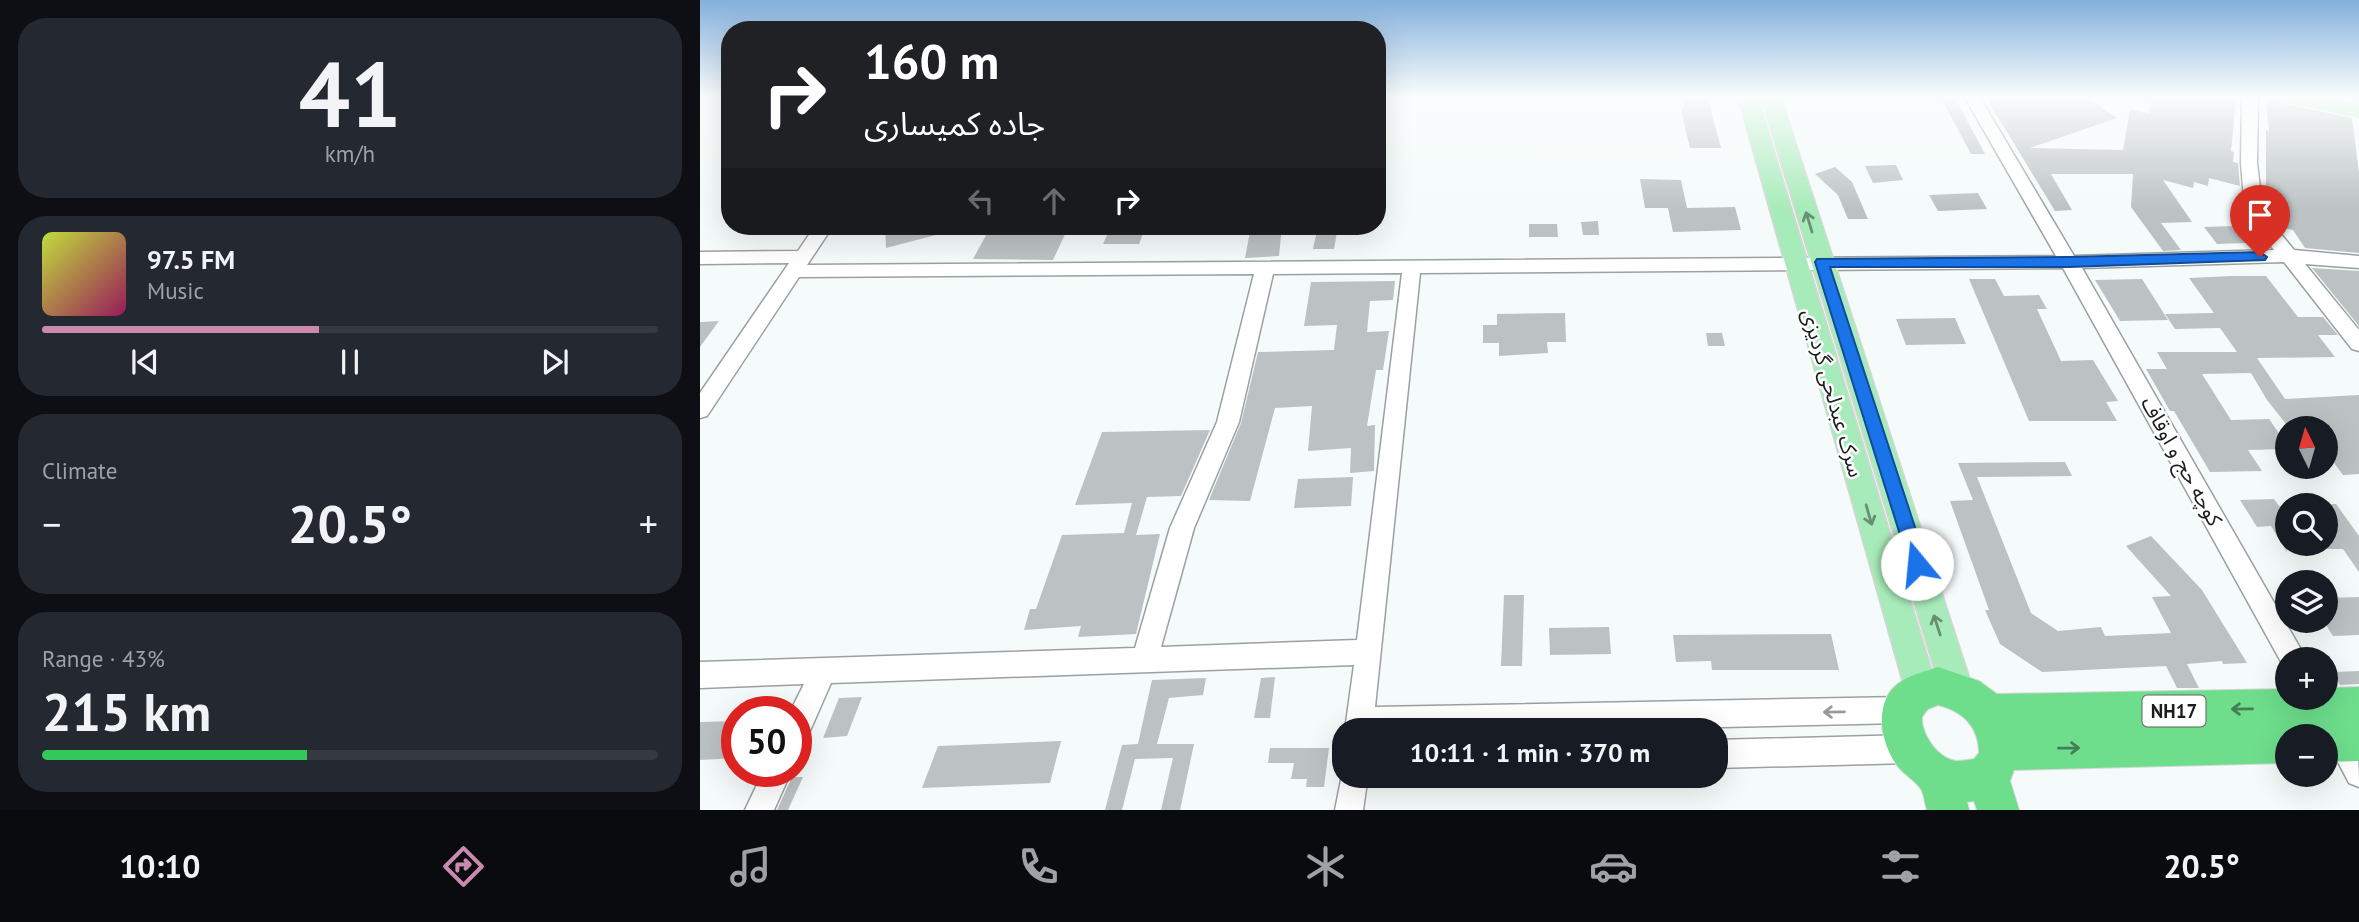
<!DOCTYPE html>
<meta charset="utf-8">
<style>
:root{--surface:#171b24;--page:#242831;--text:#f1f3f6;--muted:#9ea1a6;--line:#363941;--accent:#ca8aaf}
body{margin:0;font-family:"PT Sans","Noto Sans Arabic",sans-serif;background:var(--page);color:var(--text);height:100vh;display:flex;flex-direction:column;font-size:26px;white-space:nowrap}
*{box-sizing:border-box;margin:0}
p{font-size:23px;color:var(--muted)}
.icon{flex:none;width:38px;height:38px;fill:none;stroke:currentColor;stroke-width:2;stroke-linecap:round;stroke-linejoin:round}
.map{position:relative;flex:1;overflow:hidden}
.panel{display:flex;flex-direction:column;gap:18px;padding:18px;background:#0d0f14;width:700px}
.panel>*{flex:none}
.hud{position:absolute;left:21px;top:21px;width:665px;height:214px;border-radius:28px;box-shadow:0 7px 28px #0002;background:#202124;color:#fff;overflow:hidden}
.needle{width:46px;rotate:355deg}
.tools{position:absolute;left:1575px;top:416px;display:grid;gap:14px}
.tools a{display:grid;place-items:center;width:63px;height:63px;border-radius:50%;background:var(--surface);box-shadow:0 7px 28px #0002;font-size:35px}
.speed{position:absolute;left:21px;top:696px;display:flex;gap:14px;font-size:35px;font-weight:700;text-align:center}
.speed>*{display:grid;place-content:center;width:91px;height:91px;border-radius:50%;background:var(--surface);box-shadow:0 7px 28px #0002;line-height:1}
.speed .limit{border:10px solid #d22;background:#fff;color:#111}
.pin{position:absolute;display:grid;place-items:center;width:60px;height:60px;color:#fff;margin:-72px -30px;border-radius:50% 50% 50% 0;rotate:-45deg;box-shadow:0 0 7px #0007}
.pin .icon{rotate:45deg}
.me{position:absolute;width:77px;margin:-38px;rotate:343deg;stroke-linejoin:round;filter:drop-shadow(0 0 5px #0008)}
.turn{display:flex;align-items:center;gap:24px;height:147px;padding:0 28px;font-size:32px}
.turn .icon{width:91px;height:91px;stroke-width:2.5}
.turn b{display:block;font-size:49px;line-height:60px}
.lanes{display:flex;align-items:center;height:66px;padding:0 28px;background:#0003;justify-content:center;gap:35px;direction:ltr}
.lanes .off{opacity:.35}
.big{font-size:52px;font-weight:800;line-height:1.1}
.panel .tile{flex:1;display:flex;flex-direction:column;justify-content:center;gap:10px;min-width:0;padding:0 24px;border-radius:28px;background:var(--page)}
.panel .dial{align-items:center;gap:0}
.dial b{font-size:91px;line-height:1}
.song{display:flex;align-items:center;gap:21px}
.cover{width:84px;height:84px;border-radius:10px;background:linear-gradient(135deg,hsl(70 70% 55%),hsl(330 70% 35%))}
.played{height:7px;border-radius:4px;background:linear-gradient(90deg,var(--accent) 45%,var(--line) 45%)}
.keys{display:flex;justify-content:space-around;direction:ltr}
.heat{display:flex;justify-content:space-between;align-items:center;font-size:38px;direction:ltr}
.charge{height:10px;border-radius:5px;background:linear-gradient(90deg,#34c759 43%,var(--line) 0)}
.trip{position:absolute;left:632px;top:718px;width:396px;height:70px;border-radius:28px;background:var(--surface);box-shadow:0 7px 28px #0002;font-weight:800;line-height:70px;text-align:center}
.menu{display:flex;height:112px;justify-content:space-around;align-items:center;background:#090b0e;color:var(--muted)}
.menu .icon{width:49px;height:49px}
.menu .on{color:var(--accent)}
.menu b{font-size:32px;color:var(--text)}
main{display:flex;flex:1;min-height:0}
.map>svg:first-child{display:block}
.building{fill:#bcc2c4}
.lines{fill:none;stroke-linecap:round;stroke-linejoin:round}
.minor-casing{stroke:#9ba1a0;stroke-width:3}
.major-casing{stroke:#d6d6d6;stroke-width:3}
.highway-casing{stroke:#d6d6d6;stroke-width:2}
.minor{fill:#fff;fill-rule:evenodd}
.major{fill:#a8ebba;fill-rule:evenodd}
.highway{fill:#6ede8c;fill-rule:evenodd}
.oneway{stroke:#698f73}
.oneway2{stroke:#447e54}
.oneway3{stroke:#989a99}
.route{fill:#1a73e8;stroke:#114b97;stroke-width:2}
.labels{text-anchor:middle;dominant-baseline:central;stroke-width:5;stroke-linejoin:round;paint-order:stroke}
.shield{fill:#fff;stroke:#5f6261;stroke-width:2}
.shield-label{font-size:19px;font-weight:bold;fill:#1b1e1d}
.street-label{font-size:21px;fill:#1b1e1d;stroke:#fff}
</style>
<main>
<section class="panel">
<div class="tile dial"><b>41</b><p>km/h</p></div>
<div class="tile">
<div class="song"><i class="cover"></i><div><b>97.5 FM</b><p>Music</p></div></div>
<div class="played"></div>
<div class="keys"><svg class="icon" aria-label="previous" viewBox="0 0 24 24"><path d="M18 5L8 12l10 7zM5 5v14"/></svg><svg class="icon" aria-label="pause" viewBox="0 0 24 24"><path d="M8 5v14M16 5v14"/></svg><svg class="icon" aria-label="next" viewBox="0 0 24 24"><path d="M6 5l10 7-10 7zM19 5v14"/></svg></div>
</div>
<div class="tile"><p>Climate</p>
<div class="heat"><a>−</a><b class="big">20.5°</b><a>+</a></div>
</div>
<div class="tile"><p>Range · 43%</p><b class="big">215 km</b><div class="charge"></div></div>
</section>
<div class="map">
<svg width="1659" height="810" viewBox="0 0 1659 810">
<rect width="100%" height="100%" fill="#f4fbfa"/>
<g class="building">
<polygon points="982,96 1007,96 1021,148 990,148 981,110 984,106"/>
<polygon points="1240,96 1254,96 1285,154 1271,154"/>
<polygon points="1285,96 1385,96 1417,118 1330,148 1423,150 1430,110 1449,113 1452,96 1520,96 1536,100 1531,151 1534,152 1533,162 1538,163 1540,186 1509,178 1508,186 1494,182 1493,188 1463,180 1492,222 1461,223 1481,250 1463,251 1431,207 1433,174 1351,174 1372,210 1355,211"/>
<polygon points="1569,96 1578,96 1581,103 1652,118 1659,173 1659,253 1605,248 1593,230 1579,227 1566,211 1566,130 1569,131 1566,103 1569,104"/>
<polygon points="1196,165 1203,180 1173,183 1165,166"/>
<polygon points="1135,167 1152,182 1168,219 1148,219 1138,195 1115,174"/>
<polygon points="940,179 981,180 987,208 1035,207 1041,230 973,232 968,208 945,208"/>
<polygon points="1278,193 1287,209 1238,211 1229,195"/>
<polygon points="898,221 899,235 883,235 881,222"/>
<polygon points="829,224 857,224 858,237 829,237"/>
<polygon points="185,226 254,226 255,230 186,248"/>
<polygon points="291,226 340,226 338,231 367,230 353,260 273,259"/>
<polygon points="411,226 446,226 439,244 403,244"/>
<polygon points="551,226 582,226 579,256 545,258"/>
<polygon points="618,226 638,226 634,249 613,249"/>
<polygon points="1533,226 1546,243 1517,244 1504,227"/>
<polygon points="1612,268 1659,271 1659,326"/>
<polygon points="1532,276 1566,276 1598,317 1623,317 1638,335 1618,335 1635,357 1557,358 1585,399 1659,395 1659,474 1643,475 1626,452 1626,429 1590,429 1567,400 1551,373 1502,374 1531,420 1569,419 1587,445 1587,449 1548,450 1562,471 1510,472 1474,411 1470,411 1446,369 1467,369 1457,352 1537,352 1520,328 1475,329 1465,314 1514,313 1489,278"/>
<polygon points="1269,279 1295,279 1304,296 1339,295 1347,309 1337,309 1361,361 1393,360 1418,401 1406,402 1417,421 1329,421"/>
<polygon points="1442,279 1468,320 1420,321 1395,280"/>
<polygon points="695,281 693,300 670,301 667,332 689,331 683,370 676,370 667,426 675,425 674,471 650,473 651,448 608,451 612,406 575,408 550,501 509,500 541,423 558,352 634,350 637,325 604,326 611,282"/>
<polygon points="865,313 866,342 847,342 848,353 799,356 799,343 783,343 783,325 797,325 797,314"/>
<polygon points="1255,318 1266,344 1206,345 1196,319"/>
<polygon points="19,321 0,347 0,322"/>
<polygon points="1006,333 1022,333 1025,346 1008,346"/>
<polygon points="510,430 481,496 447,497 436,535 460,534 436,634 378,637 381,626 324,630 330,609 336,609 362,535 424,533 432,503 375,505 402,432"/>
<polygon points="1365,462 1372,476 1277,477 1331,613 1358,631 1401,627 1405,636 1471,633 1452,597 1471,596 1426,546 1451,536 1502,590 1547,663 1523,664 1522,661 1487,664 1499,688 1477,688 1466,666 1342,672 1300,644 1285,610 1289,610 1250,501 1273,500 1258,463"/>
<polygon points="653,477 651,506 594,508 598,479"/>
<polygon points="1574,499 1579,506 1587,506 1587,552 1571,526 1557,527 1540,500"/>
<polygon points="1626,504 1636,504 1659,536 1659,572 1643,549 1626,549"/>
<polygon points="804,595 824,595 822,666 801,666"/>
<polygon points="1659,597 1659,635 1633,636 1626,625 1626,598"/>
<polygon points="909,627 911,654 850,655 849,628"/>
<polygon points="1131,634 1139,670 1012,670 1011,661 976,662 973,635"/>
<polygon points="1659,671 1659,684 1640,685 1632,672"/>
<polygon points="575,677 570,718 554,718 561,678"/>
<polygon points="506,678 503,695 469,698 457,744 494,744 480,810 461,810 473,758 435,759 422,810 405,810 422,745 438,744 452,680"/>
<polygon points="162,697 147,736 123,738 139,698"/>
<polygon points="37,721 37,758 0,760 0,722"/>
<polygon points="361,741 350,783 222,788 238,746"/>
<polygon points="570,748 629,748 624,787 606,787 607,779 591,779 594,763 568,763"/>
<polygon points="92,777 103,777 88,810 77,810"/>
</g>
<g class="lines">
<g class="minor-casing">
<g id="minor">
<path d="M1264,96H1279L1374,256L1574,250L1545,213L1541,163L1542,96H1558L1557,163L1563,212L1594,250L1659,256V268L1605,264L1659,330V351L1652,349L1584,262L1382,268L1607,660H1587V670L1585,669L1363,268L720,273L675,707L1202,697L1211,701L1215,710L1211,719L1202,723L885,730H645L654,665L131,683L106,740L96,743V712H90L104,684L0,688V662L435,648L470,528L517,422L554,274L99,277L7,416L0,418V393L89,263L0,264V252L98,251L115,226H133L107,265L1356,256ZM702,273L657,640L461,647L494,528L539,422L573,274Z"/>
<path d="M1639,724C1659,735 1659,764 1659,787L1649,783L1626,739L1629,728Z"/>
<polygon points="1209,735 1219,739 1223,749 1219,759 1209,763 1015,768 1015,740"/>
<polygon points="644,765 644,775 668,775 663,810 635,810"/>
<polygon points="63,772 91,772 74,810 45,810"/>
</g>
</g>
<g class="major-casing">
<g id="major">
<polygon points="1038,96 1057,96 1237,689 1233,700 1221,705 1209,700 1205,689"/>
<polygon points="1061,96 1080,96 1273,690 1269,701 1257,706 1245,701 1241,690"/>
<polygon points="1580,96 1618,96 1659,105 1659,117 1582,100"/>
</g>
</g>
<g class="highway-casing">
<path id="highway" d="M1238,667L1279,681L1297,694L1587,689V698H1626V688L1659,687V761L1626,762V737H1608L1611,728H1600L1605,737H1587V763L1314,770L1310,781L1319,810H1277L1274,801L1267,802L1269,810H1227C1225,804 1224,794 1221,789C1214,779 1201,773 1194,761C1179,737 1174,698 1202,681C1212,674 1227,671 1238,667ZM1238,705C1263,711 1279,727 1279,753L1274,759C1268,760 1261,761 1256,761C1237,758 1221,734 1222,717L1228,709Z"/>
</g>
<use href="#minor" class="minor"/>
<use href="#major" class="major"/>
<use href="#highway" class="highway"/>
</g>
<defs><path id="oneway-shaft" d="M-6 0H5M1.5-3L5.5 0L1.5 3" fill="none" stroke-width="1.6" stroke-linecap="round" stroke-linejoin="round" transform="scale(1.75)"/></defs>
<g class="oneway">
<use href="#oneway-shaft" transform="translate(1109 222) rotate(-107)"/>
<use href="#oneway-shaft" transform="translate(1169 515) rotate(74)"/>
<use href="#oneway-shaft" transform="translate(1237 625) rotate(-108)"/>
</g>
<g class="oneway2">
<use href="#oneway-shaft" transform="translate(1542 709) rotate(179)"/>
<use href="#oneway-shaft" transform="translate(1369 748) rotate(-1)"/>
</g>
<use class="oneway3" href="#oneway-shaft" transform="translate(1134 712) rotate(179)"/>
<linearGradient id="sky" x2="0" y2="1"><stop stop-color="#83afdb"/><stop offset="0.46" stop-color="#fafdfd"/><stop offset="1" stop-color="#fafdfd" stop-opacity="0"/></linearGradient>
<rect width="1659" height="210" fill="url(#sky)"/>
<polygon class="route" points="1560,252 1567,257 1565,260 1369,267 1130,267 1227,564 1224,570 1217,572 1211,570 1115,262 1117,259 1369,257"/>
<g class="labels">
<rect class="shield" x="1442.5" y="695.5" width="63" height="31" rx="5"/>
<g class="shield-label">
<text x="1474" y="711">NH17</text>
</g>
<g class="street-label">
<text transform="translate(1133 393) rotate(74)">سرک عبدلحی گردیزی</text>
<text transform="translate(1482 461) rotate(61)">کوچه حج و اوقاف</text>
</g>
</g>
</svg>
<div class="tools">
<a><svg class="needle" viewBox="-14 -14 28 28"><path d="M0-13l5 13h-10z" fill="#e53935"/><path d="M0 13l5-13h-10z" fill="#9ea1a6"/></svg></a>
<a><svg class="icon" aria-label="search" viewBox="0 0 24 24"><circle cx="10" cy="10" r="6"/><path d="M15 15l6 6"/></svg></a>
<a><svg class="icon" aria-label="layers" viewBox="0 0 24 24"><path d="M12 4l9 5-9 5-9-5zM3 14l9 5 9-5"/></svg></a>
<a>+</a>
<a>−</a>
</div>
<div class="speed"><div class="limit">50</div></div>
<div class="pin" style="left:1560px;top:257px;background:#d93025"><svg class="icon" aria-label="arrive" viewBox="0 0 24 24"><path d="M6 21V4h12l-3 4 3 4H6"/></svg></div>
<svg class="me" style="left:1217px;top:564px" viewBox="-20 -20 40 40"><circle r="19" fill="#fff"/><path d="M0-13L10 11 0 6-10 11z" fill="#1a73e8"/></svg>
<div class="trip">10:11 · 1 min · 370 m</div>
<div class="hud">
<div class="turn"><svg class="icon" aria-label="right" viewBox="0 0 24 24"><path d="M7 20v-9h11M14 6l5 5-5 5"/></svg><div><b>160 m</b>جاده کمیساری</div></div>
<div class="lanes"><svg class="icon off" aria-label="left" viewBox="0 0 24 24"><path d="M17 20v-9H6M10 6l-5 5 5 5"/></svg><svg class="icon off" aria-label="ahead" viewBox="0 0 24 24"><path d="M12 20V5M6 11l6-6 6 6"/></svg><svg class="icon" aria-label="right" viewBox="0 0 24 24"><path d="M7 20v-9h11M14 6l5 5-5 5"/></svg></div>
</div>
</div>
</main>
<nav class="menu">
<b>10:10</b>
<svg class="icon on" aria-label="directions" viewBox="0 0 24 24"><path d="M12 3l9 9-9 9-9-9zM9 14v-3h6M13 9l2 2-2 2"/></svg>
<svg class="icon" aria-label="music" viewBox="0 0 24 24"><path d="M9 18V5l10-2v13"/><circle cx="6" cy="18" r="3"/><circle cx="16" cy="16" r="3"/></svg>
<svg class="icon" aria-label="phone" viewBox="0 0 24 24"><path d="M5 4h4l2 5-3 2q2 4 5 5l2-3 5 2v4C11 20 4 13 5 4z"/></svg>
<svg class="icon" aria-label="climate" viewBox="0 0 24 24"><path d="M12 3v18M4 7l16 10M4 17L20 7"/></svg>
<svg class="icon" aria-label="car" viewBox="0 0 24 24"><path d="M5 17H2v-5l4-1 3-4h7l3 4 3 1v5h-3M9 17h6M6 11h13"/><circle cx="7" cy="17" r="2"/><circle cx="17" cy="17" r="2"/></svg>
<svg class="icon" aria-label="filters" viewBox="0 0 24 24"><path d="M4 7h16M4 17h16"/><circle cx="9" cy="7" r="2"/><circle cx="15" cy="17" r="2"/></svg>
<b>20.5°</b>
</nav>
